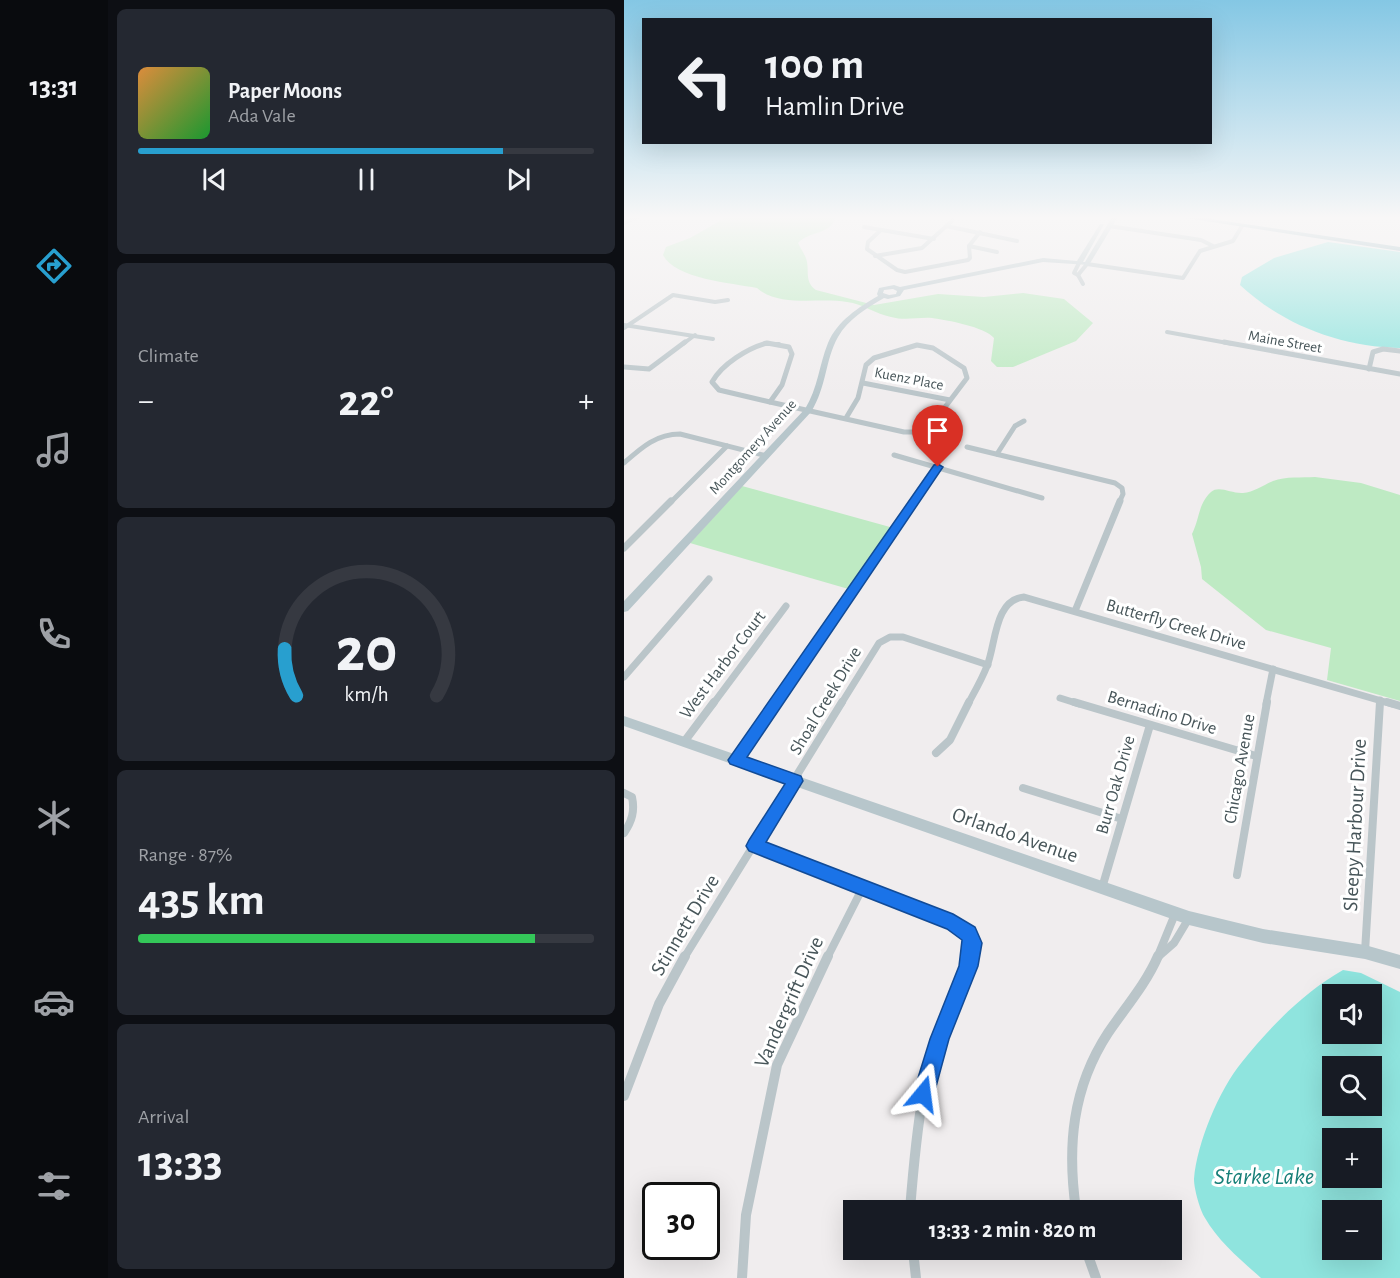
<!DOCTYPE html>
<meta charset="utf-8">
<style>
:root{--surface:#171b24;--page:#242831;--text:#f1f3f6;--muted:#9ea1a6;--line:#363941;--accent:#289fcf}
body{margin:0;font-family:"Alegreya Sans",sans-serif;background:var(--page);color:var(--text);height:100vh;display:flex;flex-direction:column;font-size:22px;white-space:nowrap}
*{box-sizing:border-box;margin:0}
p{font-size:20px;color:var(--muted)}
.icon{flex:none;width:33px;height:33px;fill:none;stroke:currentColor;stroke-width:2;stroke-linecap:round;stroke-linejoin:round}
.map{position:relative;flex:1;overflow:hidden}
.drawer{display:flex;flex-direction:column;gap:9px;padding:9px;background:#0d0f14;width:516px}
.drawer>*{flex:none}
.top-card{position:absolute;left:18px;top:18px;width:570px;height:126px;border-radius:0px;box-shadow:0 6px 24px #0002;background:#171b24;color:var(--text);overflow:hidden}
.tools{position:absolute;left:698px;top:984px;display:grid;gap:12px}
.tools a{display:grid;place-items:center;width:60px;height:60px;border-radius:0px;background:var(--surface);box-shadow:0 6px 24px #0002;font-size:30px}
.speed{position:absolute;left:18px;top:1182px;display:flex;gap:12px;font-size:30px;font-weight:700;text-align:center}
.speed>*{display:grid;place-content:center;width:78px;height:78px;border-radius:50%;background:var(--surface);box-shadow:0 6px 24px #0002;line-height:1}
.speed .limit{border:3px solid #111;border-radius:9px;background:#fff;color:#111}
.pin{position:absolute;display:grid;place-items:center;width:51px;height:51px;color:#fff;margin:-62px -26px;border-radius:50% 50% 50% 0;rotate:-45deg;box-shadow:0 0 6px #0007}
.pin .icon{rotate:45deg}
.me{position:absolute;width:66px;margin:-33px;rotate:16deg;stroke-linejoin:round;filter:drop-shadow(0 0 4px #0008)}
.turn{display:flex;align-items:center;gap:21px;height:126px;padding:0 24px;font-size:27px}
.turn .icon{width:78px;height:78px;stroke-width:2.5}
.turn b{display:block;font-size:42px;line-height:51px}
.big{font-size:45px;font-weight:700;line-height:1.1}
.drawer .card{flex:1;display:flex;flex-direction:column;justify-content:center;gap:9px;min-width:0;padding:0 21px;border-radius:9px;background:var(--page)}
.drawer .dial{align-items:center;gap:0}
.dial svg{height:156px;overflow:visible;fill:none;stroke:var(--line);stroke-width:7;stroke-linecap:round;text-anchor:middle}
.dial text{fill:var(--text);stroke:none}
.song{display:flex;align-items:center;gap:18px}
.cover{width:72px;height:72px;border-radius:9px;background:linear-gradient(135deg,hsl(30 70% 55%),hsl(130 70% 35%))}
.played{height:6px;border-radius:3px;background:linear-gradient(90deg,var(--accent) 80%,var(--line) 80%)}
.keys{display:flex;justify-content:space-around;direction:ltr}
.heat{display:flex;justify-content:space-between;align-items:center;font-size:33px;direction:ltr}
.charge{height:9px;border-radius:4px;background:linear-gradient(90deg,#34c759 87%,var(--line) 0)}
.trip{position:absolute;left:219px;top:1200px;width:339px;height:60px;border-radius:0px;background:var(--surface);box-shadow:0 6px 24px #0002;font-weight:700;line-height:60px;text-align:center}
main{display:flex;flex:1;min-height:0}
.tab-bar{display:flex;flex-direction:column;width:108px;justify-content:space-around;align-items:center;background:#090b0e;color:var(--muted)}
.tab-bar .icon{width:42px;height:42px}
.tab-bar .current{color:var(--accent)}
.tab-bar b{font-size:27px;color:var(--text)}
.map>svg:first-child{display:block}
.green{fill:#beeac3}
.water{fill:#8fe4de;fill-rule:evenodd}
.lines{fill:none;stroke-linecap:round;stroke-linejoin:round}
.street-far4{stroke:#bac5c9;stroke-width:4}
.street-far3{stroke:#bac5c9;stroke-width:5}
.street-far2{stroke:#bac5c9;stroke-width:7}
.street-far1{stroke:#bac5c9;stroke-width:8}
.street{stroke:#bac5c9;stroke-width:10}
.secondary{fill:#b7c6cb;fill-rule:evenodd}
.highway{fill:#89adb8;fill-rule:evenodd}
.route{fill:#1a73e8;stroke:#114b97;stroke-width:1.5}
.labels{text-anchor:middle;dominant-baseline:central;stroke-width:6;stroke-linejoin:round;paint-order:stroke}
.far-street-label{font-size:15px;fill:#475559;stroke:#fff}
.street-label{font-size:18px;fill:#475559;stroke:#fff}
.near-street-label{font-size:21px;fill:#475559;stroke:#fff}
.near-water-label{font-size:24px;font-style:italic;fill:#177f78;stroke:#fff}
</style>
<main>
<nav class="tab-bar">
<b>13:31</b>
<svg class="icon current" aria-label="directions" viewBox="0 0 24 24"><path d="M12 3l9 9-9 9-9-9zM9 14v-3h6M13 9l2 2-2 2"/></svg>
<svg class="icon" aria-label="music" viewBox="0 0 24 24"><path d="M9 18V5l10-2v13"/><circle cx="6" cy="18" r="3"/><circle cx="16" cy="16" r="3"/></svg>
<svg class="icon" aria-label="phone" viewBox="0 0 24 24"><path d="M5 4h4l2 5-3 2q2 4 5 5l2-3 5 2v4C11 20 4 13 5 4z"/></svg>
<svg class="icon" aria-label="climate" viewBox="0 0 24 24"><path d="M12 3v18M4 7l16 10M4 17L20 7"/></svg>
<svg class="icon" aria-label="car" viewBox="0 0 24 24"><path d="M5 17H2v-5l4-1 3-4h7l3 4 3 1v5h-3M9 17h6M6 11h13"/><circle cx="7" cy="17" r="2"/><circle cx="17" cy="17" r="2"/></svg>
<svg class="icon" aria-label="filters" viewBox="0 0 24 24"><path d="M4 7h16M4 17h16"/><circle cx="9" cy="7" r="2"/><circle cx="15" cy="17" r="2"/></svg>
</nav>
<section class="drawer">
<div class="card">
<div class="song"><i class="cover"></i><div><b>Paper Moons</b><p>Ada Vale</p></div></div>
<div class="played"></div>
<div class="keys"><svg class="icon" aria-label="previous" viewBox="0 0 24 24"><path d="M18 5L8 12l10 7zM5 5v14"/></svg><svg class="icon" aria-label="pause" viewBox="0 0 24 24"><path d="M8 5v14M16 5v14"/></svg><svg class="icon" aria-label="next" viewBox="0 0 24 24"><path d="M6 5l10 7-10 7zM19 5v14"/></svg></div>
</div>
<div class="card"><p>Climate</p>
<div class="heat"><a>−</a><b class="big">22°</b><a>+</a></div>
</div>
<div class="card dial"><svg viewBox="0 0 100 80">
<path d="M14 69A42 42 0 1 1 86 69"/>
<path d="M14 69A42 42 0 0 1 8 45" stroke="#289fcf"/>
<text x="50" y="56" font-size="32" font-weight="700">20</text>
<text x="50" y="72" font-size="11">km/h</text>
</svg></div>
<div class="card"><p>Range · 87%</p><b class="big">435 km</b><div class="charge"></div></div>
<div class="card"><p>Arrival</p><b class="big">13:33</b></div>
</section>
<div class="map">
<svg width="776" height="1278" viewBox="0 0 776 1278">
<rect width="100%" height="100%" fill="#f0edee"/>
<g class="green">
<path d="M103,217H212C205,236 186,230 174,243C177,249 182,256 183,262C185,273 181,282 192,290L250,305L314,294L360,297L399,293L440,299L469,323L452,341L389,367H373L367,361L370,338C361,327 323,320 308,318C294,317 281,321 267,317C252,314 239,304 223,302C195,297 156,308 133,288C108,283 51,279 39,255L42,247L66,238Z"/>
<path d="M691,477L737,483L776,495V701L703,680L707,648L642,630L578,579L577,567L568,534C576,518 574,504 587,492C595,485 608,494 619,493C630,492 639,485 649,481C662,476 678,478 691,477Z"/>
<polygon points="118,486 266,527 269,530 228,590 66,543"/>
</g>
<g class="water">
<path d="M704,242L776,252V348C717,347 659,325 616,285L618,277L650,258Z"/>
<path d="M719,970L737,973L776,992V1278H637C618,1261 594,1241 581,1218C576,1210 570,1189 570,1179C573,1143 595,1090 618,1062C646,1027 680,992 719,970ZM708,994H747V1034H708ZM708,1066H747V1106H708ZM708,1138H747V1178H708ZM708,1210H747V1250H708Z"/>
</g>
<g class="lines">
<g class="street-far4">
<polyline points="0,223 13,217"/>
<polyline points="322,226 393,241"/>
<polyline points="485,226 577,240 589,246"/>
<polyline points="240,227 310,239"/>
<polyline points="257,230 244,242 243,249 273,270 281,272 344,260 346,258 345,246 356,232"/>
<polyline points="345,246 373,252"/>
<polyline points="251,256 298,248 329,220"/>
<polyline points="455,263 450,273 454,275 459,284"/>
<polyline points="454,275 463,264 559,278 576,251 609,241 618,226"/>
<polyline points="0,325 89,339"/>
<polyline points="0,328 49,295 91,302 104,300"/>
<polyline points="543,332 609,344"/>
<polyline points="59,344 71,335"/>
<polyline points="141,344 155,344"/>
</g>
<g class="street-far3">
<polyline points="600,342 776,374"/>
<path d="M143,343L165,347L168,354L158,385L146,402L95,390L88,382C98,364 124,348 143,343Z"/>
<polyline points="0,367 25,369 61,342"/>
<polyline points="745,369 749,352 759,349 776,351"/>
<polyline points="239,383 326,400"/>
<polyline points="146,402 280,432 291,432 306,427 343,378 340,368 309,348 293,345 250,358 242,365 234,398 222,418"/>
<polyline points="343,447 491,483 498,488 499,494 495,503"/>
<polyline points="373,454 391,426 400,421"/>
<polyline points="270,455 418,498"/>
<path d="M0,463C17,448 32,434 56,434L143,456"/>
<polyline points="46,503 103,446"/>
<polyline points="290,503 314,467"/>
</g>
<g class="street-far2">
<polyline points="0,548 47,501"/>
<polyline points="451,611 496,501"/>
<polyline points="0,677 85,579"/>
<polyline points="436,698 455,704"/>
<polyline points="89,704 162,606"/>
<polyline points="152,704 291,501"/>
<polyline points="217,704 255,643 266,637 279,637 364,665"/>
<path d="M344,704C351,691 358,679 363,666C372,644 370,600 400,597L768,704"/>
<polyline points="642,704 649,669"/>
<polyline points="756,704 756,700"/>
</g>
<g class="street-far1">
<polyline points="450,702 632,756"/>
<polyline points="763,702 776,706"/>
<polyline points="60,742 90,702"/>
<polyline points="312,753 326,740 345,702"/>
<polyline points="112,760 153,702"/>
<polyline points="399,788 498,819"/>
<path d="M0,793L8,797C11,811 8,821 0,833"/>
<path d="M131,845L329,923C345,934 349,938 345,958"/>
<polyline points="613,875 643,702"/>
<polyline points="478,888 526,725"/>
<polyline points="741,952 756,702"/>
<polyline points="534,957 550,943 565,918"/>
<polyline points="60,958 218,702"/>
<polyline points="203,958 239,887"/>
<polyline points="533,958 551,914"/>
</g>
<g class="street">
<polyline points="0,1096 35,1004 61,956"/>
<path d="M286,1210C289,1172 292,1134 299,1096C307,1051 327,1008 344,966L346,956"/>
<path d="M452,1210C443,1147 448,1088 484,1033C501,1008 522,984 534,956"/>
<polyline points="289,1250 292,1278"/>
<polyline points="462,1250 472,1278"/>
<polyline points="118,1278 122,1215 153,1065 204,956"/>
</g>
<g class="secondary">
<path d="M488,217H494L465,265L419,262L280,290L276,296L264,299L260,298C243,308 224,319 214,337C201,360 203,386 187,412L4,611L0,612V601L181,409C194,388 195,365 204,343C213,321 235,307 254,296L253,294L255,288L270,285L276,287L419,258L453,261L476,224H480L459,262H461ZM269,289L273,291L272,294L265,295L259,293L260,290Z"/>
<polygon points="0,716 565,911 639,929 741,945 776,955 776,969 741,959 639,943 565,925 0,726"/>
</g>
<polygon class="highway" points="555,217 574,217 776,247 776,251"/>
</g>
<linearGradient id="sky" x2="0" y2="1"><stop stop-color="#84c7e4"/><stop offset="0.55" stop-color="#f8f7f7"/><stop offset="1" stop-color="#f8f7f7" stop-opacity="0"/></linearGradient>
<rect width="776" height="396" fill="url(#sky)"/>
<polygon class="route" points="314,464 319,467 123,757 177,776 179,781 142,842 329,914 351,927 358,943 354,966 325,1039 310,1094 307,1101 299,1104 292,1101 289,1094 306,1039 335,966 338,940 323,929 125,851 122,846 125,840 161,784 106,764 104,760 310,465"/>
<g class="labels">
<g class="far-street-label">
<text transform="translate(661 342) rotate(10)">Maine Street</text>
<text transform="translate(285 379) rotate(11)">Kuenz Place</text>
<text transform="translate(129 447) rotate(-48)">Montgomery Avenue</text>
</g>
<g class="street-label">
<text transform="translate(552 625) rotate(16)">Butterfly Creek Drive</text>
<text transform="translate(99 665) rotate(-53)">West Harbor Court</text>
<text transform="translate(202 701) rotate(-59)">Shoal Creek Drive</text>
<text transform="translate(538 713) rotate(17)">Bernadino Drive</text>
<text transform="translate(616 769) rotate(-80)">Chicago Avenue</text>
<text transform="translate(492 785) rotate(-74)">Burr Oak Drive</text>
</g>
<g class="near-street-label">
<text transform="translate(731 825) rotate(-87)">Sleepy Harbour Drive</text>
<text transform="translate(391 835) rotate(19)">Orlando Avenue</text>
<text transform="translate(61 925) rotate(-59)">Stinnett Drive</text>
<text transform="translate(165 1002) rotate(-66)">Vandergrift Drive</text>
</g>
<g class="near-water-label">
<text x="640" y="1177">Starke Lake</text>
</g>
</g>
</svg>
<div class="tools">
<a><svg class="icon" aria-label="sound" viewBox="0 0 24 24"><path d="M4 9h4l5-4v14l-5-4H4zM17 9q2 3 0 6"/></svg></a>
<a><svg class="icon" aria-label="search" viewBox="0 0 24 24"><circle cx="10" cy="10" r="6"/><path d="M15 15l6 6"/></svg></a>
<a>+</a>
<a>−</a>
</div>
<div class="speed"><div class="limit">30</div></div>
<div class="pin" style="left:314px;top:467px;background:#d93025"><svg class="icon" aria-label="arrive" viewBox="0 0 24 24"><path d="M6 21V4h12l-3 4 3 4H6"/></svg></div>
<svg class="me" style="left:299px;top:1094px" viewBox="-20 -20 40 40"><path d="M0-17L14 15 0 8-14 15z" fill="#1a73e8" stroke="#fff" stroke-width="4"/></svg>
<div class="trip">13:33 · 2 min · 820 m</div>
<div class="top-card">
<div class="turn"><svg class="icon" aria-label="left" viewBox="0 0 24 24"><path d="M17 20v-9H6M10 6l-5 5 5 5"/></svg><div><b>100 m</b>Hamlin Drive</div></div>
</div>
</div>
</main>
